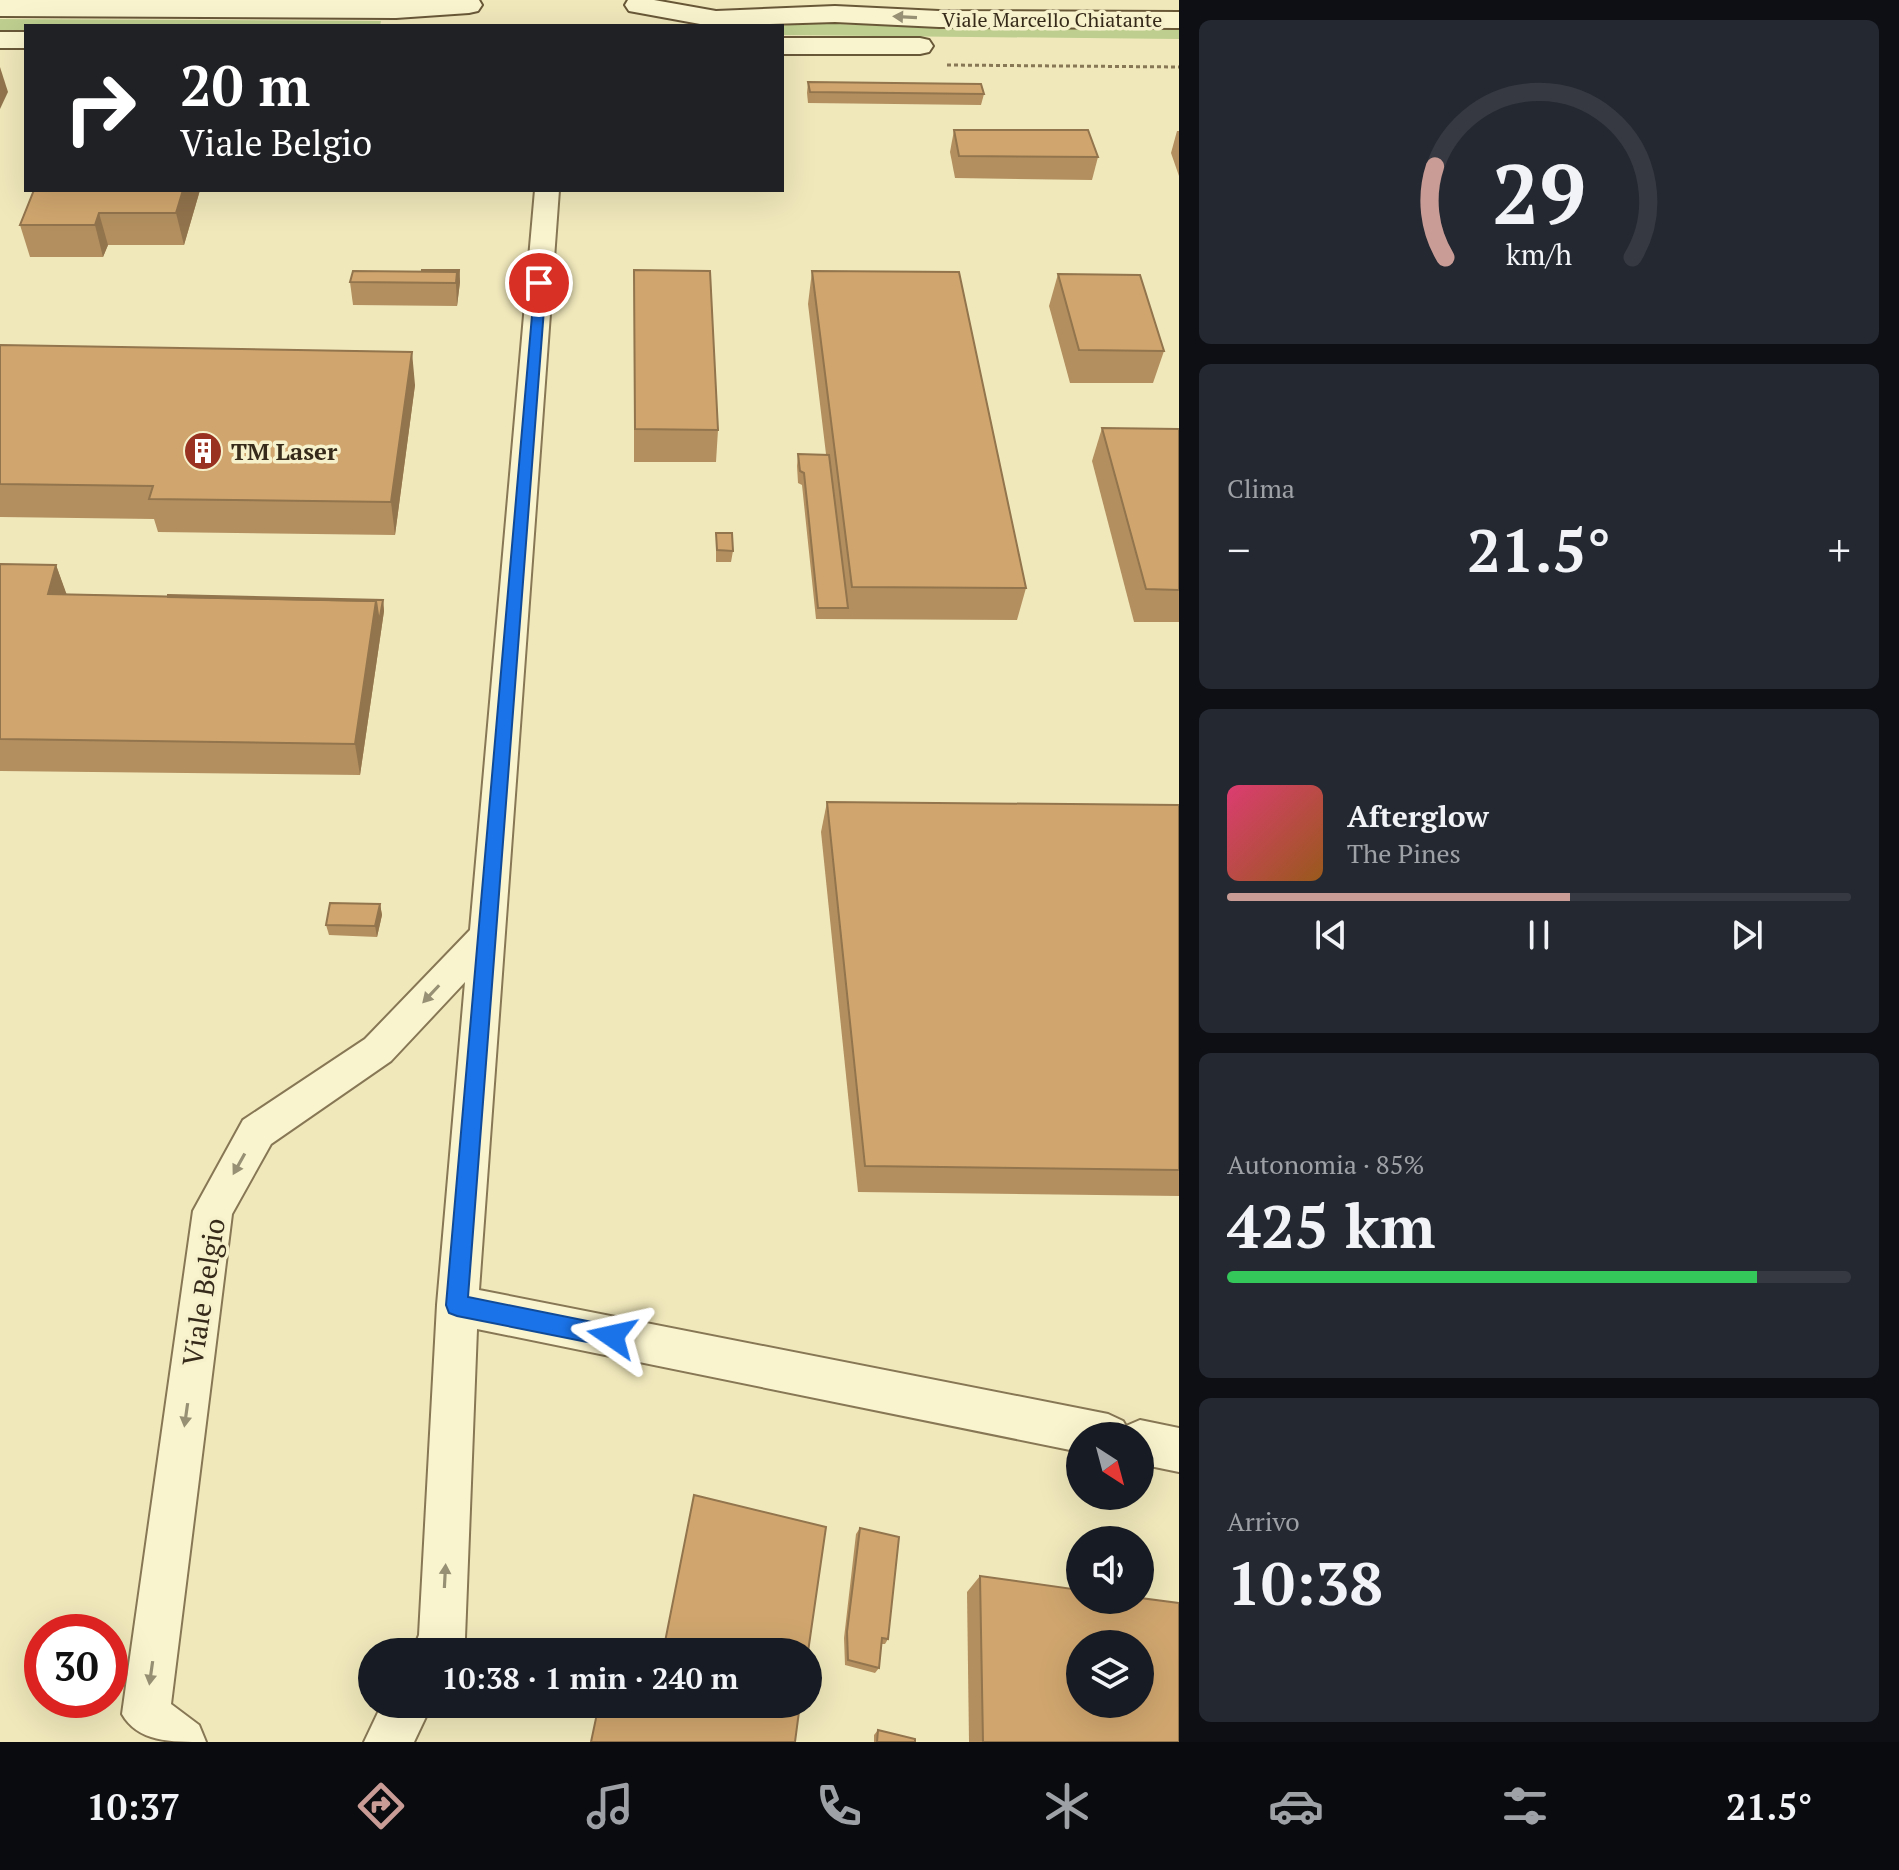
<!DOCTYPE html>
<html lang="it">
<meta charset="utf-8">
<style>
:root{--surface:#171b24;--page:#242831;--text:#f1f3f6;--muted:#9ea1a6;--line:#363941;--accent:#c99c96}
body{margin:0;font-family:"PT Serif",serif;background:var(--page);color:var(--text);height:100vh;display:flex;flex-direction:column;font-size:30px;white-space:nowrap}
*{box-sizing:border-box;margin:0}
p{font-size:26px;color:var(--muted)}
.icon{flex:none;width:44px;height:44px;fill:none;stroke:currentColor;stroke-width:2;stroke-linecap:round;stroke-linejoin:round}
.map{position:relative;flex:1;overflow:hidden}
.details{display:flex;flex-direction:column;gap:20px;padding:20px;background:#0d0f14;width:720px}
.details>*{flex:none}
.top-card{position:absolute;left:24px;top:24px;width:760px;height:168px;border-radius:0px;box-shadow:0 8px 32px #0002;background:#202124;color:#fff;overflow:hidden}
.needle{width:52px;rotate:144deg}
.buttons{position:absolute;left:1066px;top:1422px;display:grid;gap:16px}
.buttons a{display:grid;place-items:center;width:88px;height:88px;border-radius:50%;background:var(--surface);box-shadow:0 8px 32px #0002;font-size:40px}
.speed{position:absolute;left:24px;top:1614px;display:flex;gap:16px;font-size:40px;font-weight:700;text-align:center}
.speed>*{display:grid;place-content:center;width:104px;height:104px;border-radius:50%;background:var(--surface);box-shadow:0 8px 32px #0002;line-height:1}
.speed .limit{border:12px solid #d22;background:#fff;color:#111}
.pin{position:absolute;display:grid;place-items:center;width:68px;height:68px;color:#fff;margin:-34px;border:4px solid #fff;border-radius:50%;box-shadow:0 2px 8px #0007}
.me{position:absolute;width:88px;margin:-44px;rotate:281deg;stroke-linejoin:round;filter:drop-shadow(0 0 6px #0008)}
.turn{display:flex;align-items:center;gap:28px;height:168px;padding:0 24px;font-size:36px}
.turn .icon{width:104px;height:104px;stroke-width:2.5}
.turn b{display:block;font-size:56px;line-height:68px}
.big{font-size:60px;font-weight:800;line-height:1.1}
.details .card{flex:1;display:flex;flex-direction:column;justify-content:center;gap:12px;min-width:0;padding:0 28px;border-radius:12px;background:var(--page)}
.details .dial{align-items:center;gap:0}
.dial svg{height:208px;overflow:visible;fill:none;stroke:var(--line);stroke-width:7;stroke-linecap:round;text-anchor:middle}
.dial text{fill:var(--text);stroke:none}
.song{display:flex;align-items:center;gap:24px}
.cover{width:96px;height:96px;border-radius:12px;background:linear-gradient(135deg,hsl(340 70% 55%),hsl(30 70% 35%))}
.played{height:8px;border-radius:4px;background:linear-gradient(90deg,var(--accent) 55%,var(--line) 55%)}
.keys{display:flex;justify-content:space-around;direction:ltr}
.heat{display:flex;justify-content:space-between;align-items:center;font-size:44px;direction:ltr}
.charge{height:12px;border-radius:6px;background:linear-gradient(90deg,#34c759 85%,var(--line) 0)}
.trip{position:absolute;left:358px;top:1638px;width:464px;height:80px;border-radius:40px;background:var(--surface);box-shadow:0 8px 32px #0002;font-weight:800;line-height:80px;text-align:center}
.dock{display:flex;height:128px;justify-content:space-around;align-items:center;background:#090b0e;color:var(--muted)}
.dock .icon{width:56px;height:56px}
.dock .selected{color:var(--accent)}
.dock b{font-size:36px;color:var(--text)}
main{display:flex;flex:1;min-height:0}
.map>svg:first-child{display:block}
.green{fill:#bdce8f}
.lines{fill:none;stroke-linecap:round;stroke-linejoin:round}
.street-casing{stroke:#877754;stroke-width:4}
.secondary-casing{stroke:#695838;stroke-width:4}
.path{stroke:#877754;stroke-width:3;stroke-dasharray:4 3;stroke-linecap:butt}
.street{fill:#faf4ce;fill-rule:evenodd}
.secondary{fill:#faf4ce;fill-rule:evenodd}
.wall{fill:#b38f5f}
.shaded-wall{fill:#92744d}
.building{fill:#d0a66e;stroke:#92744d;stroke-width:2;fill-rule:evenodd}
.oneway{fill:#989074}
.route{fill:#1a73e8;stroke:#114b97;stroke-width:2}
.labels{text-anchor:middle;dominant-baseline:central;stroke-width:7;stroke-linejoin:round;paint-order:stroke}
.far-street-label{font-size:20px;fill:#362b1a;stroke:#f7f1cb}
.poi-label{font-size:24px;font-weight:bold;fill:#362b1a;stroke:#f7f1cb;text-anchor:start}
.near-street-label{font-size:28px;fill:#362b1a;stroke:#f7f1cb}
</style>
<main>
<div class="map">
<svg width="1179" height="1742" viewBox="0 0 1179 1742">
<rect width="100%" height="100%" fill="#f0e8bb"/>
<g class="green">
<polygon points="0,19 381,21 380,26 26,26 26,30 0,30"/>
<polygon points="810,23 946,28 1179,27 1179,39 782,35 782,26 779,26"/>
</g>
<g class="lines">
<g class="street-casing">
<g id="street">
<path d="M535,190H559L479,1290L1108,1414L1123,1421L1126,1426L1140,1420L1179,1428V1472L1140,1464V1436H1080V1452L477,1329L465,1638L459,1652H412L419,1635L437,1305L465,982L391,1061L271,1144L232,1214L171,1704L199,1725L206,1742C170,1742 138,1742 122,1714L193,1211L243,1120L365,1039L470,930Z"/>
<polygon points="382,1704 432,1704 414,1742 364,1742"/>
</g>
</g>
<g class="secondary-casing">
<g id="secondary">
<polygon points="0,0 479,0 482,5 478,11 469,13 396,18 0,16"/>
<polygon points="628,0 654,0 716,11 835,6 939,11 1179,12 1179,28 939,27 835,22 711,26 629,11 625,5"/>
<rect x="0" y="32" width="26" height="16"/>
<polygon points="782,38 920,38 929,40 933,46 929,52 920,54 782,54"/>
</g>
</g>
<polyline class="path" points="947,65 1179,67"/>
<use href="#street" class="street"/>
<use href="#secondary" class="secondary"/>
</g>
<g class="wall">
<polygon points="808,82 984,94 981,105 808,103 807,93"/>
<polygon points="954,130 1098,157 1092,180 955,178 950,152"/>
<polygon points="1177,131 1179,131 1179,176 1171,153"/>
<polygon points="34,190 200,190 184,245 108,245 103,257 30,257 20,225"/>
<polygon points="459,270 460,282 457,306 353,305 350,282 422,271"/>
<polygon points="634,270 718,430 716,462 634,462"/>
<polygon points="812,271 1026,588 1017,620 816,619 802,485 798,483 797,466 798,454 826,454 808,304"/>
<polygon points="1058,274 1164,351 1153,383 1070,383 1049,306"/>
<polygon points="0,345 415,385 395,535 158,532 154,519 0,517"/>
<polygon points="1102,428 1179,429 1179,622 1134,622 1092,461"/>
<polygon points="716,533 733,551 731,562 716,562"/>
<polygon points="0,564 56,565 66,594 383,600 384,611 360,775 0,771"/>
<polygon points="827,802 1179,805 1179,1196 858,1192 821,832"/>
<polygon points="380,904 382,915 377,937 329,935 326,925"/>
<polygon points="860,1528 888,1639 885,1644 881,1644 879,1668 875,1673 845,1665 844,1638 856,1534"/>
<polygon points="980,1576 1179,1742 969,1742 967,1592"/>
<polygon points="878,1730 915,1742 874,1742 874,1735"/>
</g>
<g class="shaded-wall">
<polygon points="0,67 8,92 0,109"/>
<polygon points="183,190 200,190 184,245 176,213"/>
<polygon points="99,213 108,245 103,257 95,225"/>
<polygon points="459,270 460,282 457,306 456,283 457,272"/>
<polygon points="412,352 415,385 395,535 391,502"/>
<polygon points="56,565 68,598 48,594"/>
<polygon points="383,600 384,611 360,775 355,744 376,601"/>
<polygon points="380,904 382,915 377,937 375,926"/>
</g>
<g class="building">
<polygon points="808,82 981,84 984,94 810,92"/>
<polygon points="954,130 1088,130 1098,157 959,156"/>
<polygon points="34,190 183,190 176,213 99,213 95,225 20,225"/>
<polygon points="422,270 459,270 458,283 457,272 422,271"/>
<polygon points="634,270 710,271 718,430 635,429"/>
<polygon points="353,271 457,272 456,283 350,282"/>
<polygon points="812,271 959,272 1026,588 852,587"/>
<polygon points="1058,274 1140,275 1164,351 1079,350"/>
<polygon points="0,345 412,352 391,502 149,499 153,486 0,484"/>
<polygon points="1102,428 1179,429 1179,590 1146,589"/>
<polygon points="798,454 829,455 848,608 818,608 804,473 800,471"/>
<polygon points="716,533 732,533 733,551 717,550"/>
<polygon points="0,564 56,565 48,594 376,601 355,744 0,739"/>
<polygon points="168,595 383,600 379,622 376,601 168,597"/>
<polygon points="827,802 1179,805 1179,1170 865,1166"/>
<polygon points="330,903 380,904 375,926 326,925"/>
<polygon points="694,1495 826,1527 808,1652 663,1652"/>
<polygon points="860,1528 899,1537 888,1639 882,1638 879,1668 848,1660 847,1632"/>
<path d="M980,1576L1080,1590V1600H1140V1598L1179,1603V1742H983ZM1080,1644H1140V1704H1080Z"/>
<polygon points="611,1646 634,1652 610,1652"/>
<polygon points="599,1704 800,1704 795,1742 591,1742"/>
<polygon points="878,1730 915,1739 915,1742 877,1742"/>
</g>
<defs><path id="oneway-solid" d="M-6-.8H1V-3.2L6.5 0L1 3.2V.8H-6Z" transform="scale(2)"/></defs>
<g class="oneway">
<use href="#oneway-solid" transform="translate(905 17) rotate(-177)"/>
<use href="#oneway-solid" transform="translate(431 994) rotate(133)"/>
<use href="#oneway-solid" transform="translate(239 1164) rotate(119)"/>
<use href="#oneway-solid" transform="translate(186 1415) rotate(98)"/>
<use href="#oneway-solid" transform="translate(445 1576) rotate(-87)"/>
<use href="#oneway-solid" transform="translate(151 1673) rotate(98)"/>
</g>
<polygon class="route" points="535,281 546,283 468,1297 612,1326 620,1329 623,1336 620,1344 612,1347 457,1316 449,1313 446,1305"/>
<defs>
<g id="building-disc" transform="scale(2)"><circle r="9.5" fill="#993221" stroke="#f7f1cb"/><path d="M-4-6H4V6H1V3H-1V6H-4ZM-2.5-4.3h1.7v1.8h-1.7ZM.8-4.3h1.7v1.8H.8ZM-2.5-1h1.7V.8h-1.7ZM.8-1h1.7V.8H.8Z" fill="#fff"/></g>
</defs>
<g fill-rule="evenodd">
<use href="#building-disc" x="203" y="451"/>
</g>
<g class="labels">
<g class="far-street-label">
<text x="1052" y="19">Viale Marcello Chiatante</text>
</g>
<g class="poi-label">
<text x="231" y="451">TM Laser</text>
</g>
<g class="near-street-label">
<text transform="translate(203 1292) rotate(-81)">Viale Belgio</text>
</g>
</g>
</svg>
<div class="buttons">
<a><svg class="needle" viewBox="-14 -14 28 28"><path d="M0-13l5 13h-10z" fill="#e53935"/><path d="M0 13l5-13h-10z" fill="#9ea1a6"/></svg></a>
<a><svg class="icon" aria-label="sound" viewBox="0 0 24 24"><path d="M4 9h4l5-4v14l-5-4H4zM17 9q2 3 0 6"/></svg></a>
<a><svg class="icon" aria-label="layers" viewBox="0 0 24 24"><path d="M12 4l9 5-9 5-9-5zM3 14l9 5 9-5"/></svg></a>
</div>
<div class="speed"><div class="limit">30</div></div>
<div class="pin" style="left:539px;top:283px;background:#d93025"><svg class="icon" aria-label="arrive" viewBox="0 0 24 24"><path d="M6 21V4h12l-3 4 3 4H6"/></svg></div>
<svg class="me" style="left:612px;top:1336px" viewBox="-20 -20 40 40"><path d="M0-17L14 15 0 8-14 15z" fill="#1a73e8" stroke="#fff" stroke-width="4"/></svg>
<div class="trip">10:38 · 1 min · 240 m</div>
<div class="top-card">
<div class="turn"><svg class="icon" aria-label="right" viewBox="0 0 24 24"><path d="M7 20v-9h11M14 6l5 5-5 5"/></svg><div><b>20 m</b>Viale Belgio</div></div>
</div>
</div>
<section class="details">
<div class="card dial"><svg viewBox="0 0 100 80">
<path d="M14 69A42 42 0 1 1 86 69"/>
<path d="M14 69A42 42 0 0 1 10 34" stroke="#c99c96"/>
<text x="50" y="56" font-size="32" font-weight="700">29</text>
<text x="50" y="72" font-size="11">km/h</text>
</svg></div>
<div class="card"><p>Clima</p>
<div class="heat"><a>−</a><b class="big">21.5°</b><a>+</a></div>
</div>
<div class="card">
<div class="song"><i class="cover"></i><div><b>Afterglow</b><p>The Pines</p></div></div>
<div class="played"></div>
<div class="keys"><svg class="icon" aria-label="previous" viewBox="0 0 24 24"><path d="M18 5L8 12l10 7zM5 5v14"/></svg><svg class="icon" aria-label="pause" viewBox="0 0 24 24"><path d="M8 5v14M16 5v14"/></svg><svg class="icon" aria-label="next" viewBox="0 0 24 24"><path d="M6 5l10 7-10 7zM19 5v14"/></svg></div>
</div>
<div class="card"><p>Autonomia · 85%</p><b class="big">425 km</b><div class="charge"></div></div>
<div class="card"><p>Arrivo</p><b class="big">10:38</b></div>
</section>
</main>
<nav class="dock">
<b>10:37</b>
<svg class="icon selected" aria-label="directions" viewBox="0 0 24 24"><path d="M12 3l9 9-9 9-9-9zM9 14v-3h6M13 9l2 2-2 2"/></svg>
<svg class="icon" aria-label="music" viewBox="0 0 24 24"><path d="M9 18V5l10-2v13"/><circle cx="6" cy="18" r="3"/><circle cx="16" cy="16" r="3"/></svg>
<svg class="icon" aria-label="phone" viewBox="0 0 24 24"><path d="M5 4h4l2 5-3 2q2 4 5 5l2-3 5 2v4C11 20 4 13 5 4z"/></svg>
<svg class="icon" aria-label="climate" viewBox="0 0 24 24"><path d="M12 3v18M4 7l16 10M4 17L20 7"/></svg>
<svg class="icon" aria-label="car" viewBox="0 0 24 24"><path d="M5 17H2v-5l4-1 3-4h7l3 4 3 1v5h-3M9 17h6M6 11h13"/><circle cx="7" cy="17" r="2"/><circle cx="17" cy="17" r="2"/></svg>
<svg class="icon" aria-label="filters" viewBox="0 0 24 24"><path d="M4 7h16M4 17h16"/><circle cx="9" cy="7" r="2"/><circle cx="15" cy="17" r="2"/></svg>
<b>21.5°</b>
</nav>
